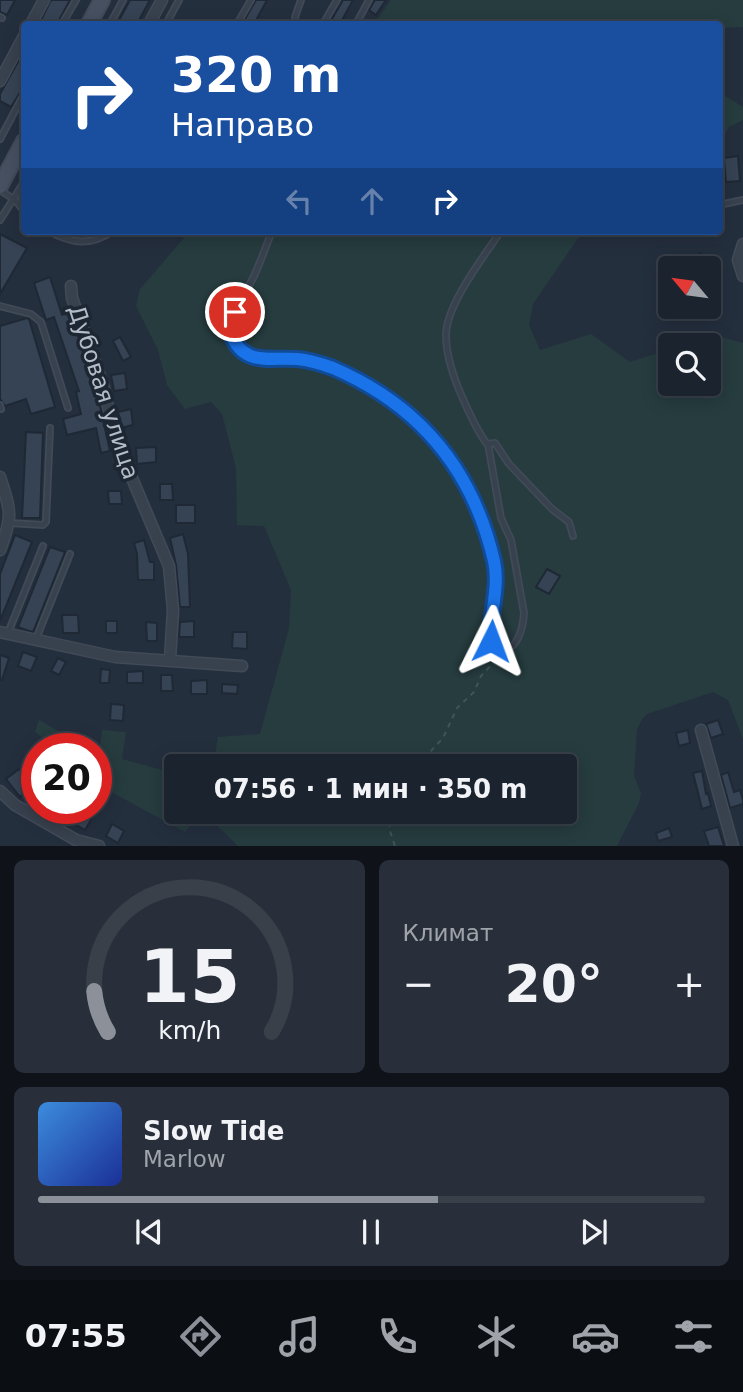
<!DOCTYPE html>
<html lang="ru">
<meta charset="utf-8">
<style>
:root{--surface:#1b232e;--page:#282f3a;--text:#f1f3f6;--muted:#a0a4aa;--line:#39404a;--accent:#8c9099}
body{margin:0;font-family:"DejaVu Sans",sans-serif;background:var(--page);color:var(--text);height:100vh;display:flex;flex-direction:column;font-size:26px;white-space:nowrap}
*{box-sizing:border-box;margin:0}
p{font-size:23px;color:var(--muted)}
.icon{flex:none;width:38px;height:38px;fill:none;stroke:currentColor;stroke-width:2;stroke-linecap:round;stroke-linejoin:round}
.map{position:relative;height:846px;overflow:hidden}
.side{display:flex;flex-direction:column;gap:14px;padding:14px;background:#0f1319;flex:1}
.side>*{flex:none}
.guide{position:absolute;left:21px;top:21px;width:702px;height:214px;border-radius:7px;box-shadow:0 4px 18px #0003,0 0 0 2px var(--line);background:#1a4fa0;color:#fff;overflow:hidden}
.needle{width:46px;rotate:299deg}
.fabs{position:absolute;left:658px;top:256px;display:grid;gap:14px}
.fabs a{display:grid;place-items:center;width:63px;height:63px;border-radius:7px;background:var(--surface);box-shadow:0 4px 18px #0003,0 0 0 2px var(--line);font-size:35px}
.speed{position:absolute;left:21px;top:733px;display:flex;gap:14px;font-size:35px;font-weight:700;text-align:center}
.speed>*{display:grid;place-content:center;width:91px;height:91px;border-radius:50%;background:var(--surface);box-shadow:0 4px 18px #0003,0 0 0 2px var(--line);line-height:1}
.speed .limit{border:10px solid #d22;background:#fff;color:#111}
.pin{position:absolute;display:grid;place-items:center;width:60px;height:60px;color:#fff;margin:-30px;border:4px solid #fff;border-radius:50%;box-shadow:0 2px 7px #0007}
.me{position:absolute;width:77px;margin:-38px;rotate:3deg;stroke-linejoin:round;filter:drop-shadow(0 0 5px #0008)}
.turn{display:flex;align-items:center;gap:24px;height:147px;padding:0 35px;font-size:32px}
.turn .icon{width:91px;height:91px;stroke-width:2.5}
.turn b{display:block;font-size:49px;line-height:60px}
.lanes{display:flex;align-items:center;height:66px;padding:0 35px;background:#0003;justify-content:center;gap:35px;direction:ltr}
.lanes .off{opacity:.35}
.big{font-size:52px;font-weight:700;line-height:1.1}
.side .widget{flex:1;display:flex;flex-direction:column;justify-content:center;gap:10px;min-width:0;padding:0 24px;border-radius:10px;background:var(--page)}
.side .dial{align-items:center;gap:0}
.dial svg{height:182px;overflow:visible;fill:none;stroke:var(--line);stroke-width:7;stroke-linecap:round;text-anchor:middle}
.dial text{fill:var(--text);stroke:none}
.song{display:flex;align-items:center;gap:21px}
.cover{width:84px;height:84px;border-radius:10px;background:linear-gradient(135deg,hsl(210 70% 55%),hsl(230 70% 35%))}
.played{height:7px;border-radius:4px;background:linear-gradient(90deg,var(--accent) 60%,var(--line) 60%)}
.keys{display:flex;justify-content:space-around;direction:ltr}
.heat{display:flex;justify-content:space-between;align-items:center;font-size:38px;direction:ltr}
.side .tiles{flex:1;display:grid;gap:14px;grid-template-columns:1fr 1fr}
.widget:last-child{grid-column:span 2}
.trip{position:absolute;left:164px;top:754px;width:413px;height:70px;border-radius:7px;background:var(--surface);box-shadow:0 4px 18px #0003,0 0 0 2px var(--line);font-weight:700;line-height:70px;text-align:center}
.menu{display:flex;height:112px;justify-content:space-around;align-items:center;background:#0b0e12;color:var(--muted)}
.menu .icon{width:49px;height:49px}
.menu .current{color:var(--accent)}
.menu b{font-size:32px;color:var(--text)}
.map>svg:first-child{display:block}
.green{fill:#263c3f}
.building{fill:#364354;stroke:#1f2835;stroke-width:2}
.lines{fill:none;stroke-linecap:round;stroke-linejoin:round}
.lane-casing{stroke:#414a57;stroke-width:8}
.street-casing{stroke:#414a57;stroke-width:13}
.secondary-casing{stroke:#414a57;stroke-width:18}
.path{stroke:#3f5557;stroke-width:2;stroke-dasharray:5 5;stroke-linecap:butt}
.lane{stroke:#38414e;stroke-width:4.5}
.street{stroke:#38414e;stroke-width:10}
.secondary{stroke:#465061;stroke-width:14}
.route-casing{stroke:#114b97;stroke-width:18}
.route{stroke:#1a73e8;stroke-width:12}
.labels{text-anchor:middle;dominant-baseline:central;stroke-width:7;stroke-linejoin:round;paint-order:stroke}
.street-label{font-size:23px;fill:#b4bcc9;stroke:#1d2633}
</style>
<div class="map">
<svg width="743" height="846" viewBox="0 0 743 846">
<rect width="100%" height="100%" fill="#242f3e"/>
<g class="green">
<polygon points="391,0 743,0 743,27 719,28 719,24 366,24 378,18"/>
<polygon points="719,92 743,107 743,120 729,127 719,145"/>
<polygon points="190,231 583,231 533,304 529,325 540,350 591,334 630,362 670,349 670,383 709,383 709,345 682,345 713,335 743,343 743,739 728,700 713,692 647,714 641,721 637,729 634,776 641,793 639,803 617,846 238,846 203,812 565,812 565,766 213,766 218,737 260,734 289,628 291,590 264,526 237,525 236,468 222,414 211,402 185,409 167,385 158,350 136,306 140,289"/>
<polygon points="39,720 90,749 57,749 35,732"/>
<polygon points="102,730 126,732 122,759 177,774 177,812 201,812 185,832 113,793 98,801 96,799 96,753 99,754"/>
</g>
<g class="building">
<polygon points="0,0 15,0 7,15 0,12"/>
<polygon points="51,0 70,0 57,24 39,24"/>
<polygon points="130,0 150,0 137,24 117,24"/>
<polygon points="256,0 267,0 254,24 242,24"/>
<polygon points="343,0 353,0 340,24 329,24"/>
<polygon points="375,0 386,0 376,15 369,10"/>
<polygon points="24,51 24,86 11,107 0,101 0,94"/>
<polygon points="738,156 740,181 726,182 724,158"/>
<polygon points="0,234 27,248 0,294"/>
<polygon points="701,253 705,260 694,266 690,259"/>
<polygon points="50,277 62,315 69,312 80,341 92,378 90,379 93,379 96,388 110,451 101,453 96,428 67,435 63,419 81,414 76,392 79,391 54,317 46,320 34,283"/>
<polygon points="27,318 29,319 55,407 31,414 26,399 5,406 0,399 0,326"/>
<polygon points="120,337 131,357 123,361 113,341"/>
<polygon points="125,373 127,389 114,391 111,375"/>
<polygon points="131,409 133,425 121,428 118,412"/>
<polygon points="26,432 43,433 40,518 22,518"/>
<polygon points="156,447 156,462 137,464 136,448"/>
<polygon points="160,484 172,484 173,500 160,500"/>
<polygon points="108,491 121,491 122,504 109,504"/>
<rect x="176" y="505" width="19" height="18"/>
<polygon points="183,534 188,554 190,607 180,607 176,565 170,538"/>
<polygon points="15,535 32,542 0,621 0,574"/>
<polygon points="144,540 150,562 154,562 154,580 138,580 137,554 134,543"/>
<polygon points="50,547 65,552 33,632 26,630 18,627"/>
<polygon points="547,569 560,576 549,594 536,587"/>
<polygon points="62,615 78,615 79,633 63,633"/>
<rect x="106" y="621" width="11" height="12"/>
<polygon points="194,621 194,637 179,637 180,622"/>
<polygon points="146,622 157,623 157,641 147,641"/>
<polygon points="233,632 247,632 247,649 232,648"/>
<polygon points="23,652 37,657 31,671 18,666"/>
<polygon points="0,655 9,658 2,680 0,680"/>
<polygon points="58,658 66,662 59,675 51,671"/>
<polygon points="101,669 110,670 109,683 100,683"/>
<polygon points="143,671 143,683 127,683 127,672"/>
<polygon points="161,675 172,675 173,691 161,691"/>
<polygon points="207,680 207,694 191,694 191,681"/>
<polygon points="222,684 238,685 237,694 222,693"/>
<polygon points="111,704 124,705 123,721 110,720"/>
<polygon points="718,720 723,734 711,738 706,724"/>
<polygon points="688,730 690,743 679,746 676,733"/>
<polygon points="19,769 25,776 21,779 29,789 20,797 6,779"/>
<polygon points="702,771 706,794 708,793 711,806 702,809 693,773"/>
<polygon points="728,772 734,792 740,790 743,800 743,804 730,808 721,775"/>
<polygon points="79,811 92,818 85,830 73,823"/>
<polygon points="112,824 124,831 118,843 106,836"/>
<polygon points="718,827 724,846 709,846 704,831"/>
<polygon points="669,828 672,837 658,841 656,833"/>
</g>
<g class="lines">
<g class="lane-casing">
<g id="lane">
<polyline points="0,17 2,18"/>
<polyline points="62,24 76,0"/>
<polyline points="110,24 123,0"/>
<polyline points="166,24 179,0"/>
<polyline points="237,24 251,0"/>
<polyline points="296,24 295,17 301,0"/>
<polyline points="323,24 337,0"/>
<polyline points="356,24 369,0"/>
<polyline points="0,139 24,94"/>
<polyline points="0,190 15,200 24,211"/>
<polyline points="719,205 743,200"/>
<polyline points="0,220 24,182"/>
<path d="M48,231C71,243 90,247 113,231"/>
<path d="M272,231C266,246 261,261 254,276C247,292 227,314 230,334C236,366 275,357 298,359C309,360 319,363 329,367C393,390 435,433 469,491C482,512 495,551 497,576C498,598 478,636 500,652C518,650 523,628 524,613L511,540L501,518L488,444L495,443L509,464L552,509L569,522L573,536"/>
<polyline points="0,306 31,314 41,322 68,408"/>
<polyline points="0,405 1,409"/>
<path d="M487,444C475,428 468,410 460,392C452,373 446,355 446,335C446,305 484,256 501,231"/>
<polyline points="10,523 43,525 46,522 50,428"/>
<polyline points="8,633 43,546"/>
<polyline points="36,639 70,554"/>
</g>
</g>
<g class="street-casing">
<g id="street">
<polyline points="31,24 44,0"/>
<polyline points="149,24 162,0"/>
<polyline points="0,81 24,36"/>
<polyline points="743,244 738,260 743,276"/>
<polyline points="71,286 72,298 103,384 115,438 169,566 173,610 170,660"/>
<path d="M0,477C11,511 13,516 0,550"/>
<polyline points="0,632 115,657 242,666"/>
<polyline points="701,730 733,846"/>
<polyline points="0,791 15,805 76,840 99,846"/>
</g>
</g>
<g class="secondary-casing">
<g id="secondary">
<polyline points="89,24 102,0"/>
<polyline points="0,186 24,141"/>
</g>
</g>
<g class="path">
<polyline points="417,766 443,738 457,708 474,692 481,676 497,659"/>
<polyline points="392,812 389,828 395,846"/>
</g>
<use href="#lane" class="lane"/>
<use href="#street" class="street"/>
<use href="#secondary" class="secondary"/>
</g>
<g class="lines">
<g class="route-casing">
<path id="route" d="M235,312L230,332C243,367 268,357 297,359C309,360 322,364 333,368C419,405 473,470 494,561C500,588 489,614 491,641"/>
</g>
<use href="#route" class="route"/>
</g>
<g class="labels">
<g class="street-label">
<text transform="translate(104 392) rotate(72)">Дубовая улица</text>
</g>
</g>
</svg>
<div class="fabs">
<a><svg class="needle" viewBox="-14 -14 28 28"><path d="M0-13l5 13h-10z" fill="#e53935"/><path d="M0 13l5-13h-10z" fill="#a0a4aa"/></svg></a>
<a><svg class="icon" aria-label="search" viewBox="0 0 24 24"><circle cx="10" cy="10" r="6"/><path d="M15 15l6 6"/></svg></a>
</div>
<div class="speed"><div class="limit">20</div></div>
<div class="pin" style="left:235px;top:312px;background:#d93025"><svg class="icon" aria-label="arrive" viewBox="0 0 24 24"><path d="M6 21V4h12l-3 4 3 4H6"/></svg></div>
<svg class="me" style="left:491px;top:641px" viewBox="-20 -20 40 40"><path d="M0-17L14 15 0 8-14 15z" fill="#1a73e8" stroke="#fff" stroke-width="4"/></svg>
<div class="trip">07:56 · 1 мин · 350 m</div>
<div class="guide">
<div class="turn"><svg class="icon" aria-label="right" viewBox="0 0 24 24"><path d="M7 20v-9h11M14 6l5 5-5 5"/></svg><div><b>320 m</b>Направо</div></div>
<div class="lanes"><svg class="icon off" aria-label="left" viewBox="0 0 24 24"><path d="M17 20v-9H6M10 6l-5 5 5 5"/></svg><svg class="icon off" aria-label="ahead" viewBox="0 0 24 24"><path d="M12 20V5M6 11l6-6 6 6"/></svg><svg class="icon" aria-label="right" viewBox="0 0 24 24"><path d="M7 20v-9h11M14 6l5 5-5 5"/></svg></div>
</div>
</div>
<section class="side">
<div class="tiles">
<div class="widget dial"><svg viewBox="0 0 100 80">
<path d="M14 69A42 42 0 1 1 86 69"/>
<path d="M14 69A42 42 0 0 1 8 51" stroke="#8c9099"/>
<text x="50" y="56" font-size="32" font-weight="700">15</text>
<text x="50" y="72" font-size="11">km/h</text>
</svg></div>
<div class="widget"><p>Климат</p>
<div class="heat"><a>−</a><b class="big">20°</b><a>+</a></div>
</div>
<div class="widget">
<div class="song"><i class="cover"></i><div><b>Slow Tide</b><p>Marlow</p></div></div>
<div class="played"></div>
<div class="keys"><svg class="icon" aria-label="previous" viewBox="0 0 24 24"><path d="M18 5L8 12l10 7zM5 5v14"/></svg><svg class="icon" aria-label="pause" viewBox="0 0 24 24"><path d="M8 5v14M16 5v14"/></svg><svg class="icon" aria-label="next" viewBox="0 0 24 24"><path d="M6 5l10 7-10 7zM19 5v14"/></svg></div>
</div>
</div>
</section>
<nav class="menu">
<b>07:55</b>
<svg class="icon current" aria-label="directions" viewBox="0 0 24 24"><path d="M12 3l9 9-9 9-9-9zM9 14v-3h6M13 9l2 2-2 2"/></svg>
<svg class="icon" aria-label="music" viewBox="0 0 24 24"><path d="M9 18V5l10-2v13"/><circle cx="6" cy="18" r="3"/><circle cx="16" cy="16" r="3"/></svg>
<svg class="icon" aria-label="phone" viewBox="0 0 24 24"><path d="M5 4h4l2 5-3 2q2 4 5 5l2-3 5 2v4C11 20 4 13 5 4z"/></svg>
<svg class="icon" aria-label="climate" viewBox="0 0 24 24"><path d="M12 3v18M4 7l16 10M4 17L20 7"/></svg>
<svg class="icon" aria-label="car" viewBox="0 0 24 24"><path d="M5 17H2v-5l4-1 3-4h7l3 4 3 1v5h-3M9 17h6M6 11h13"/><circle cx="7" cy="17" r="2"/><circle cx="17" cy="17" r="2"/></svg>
<svg class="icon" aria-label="filters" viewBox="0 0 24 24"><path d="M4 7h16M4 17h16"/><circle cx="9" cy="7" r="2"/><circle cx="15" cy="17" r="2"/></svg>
</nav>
